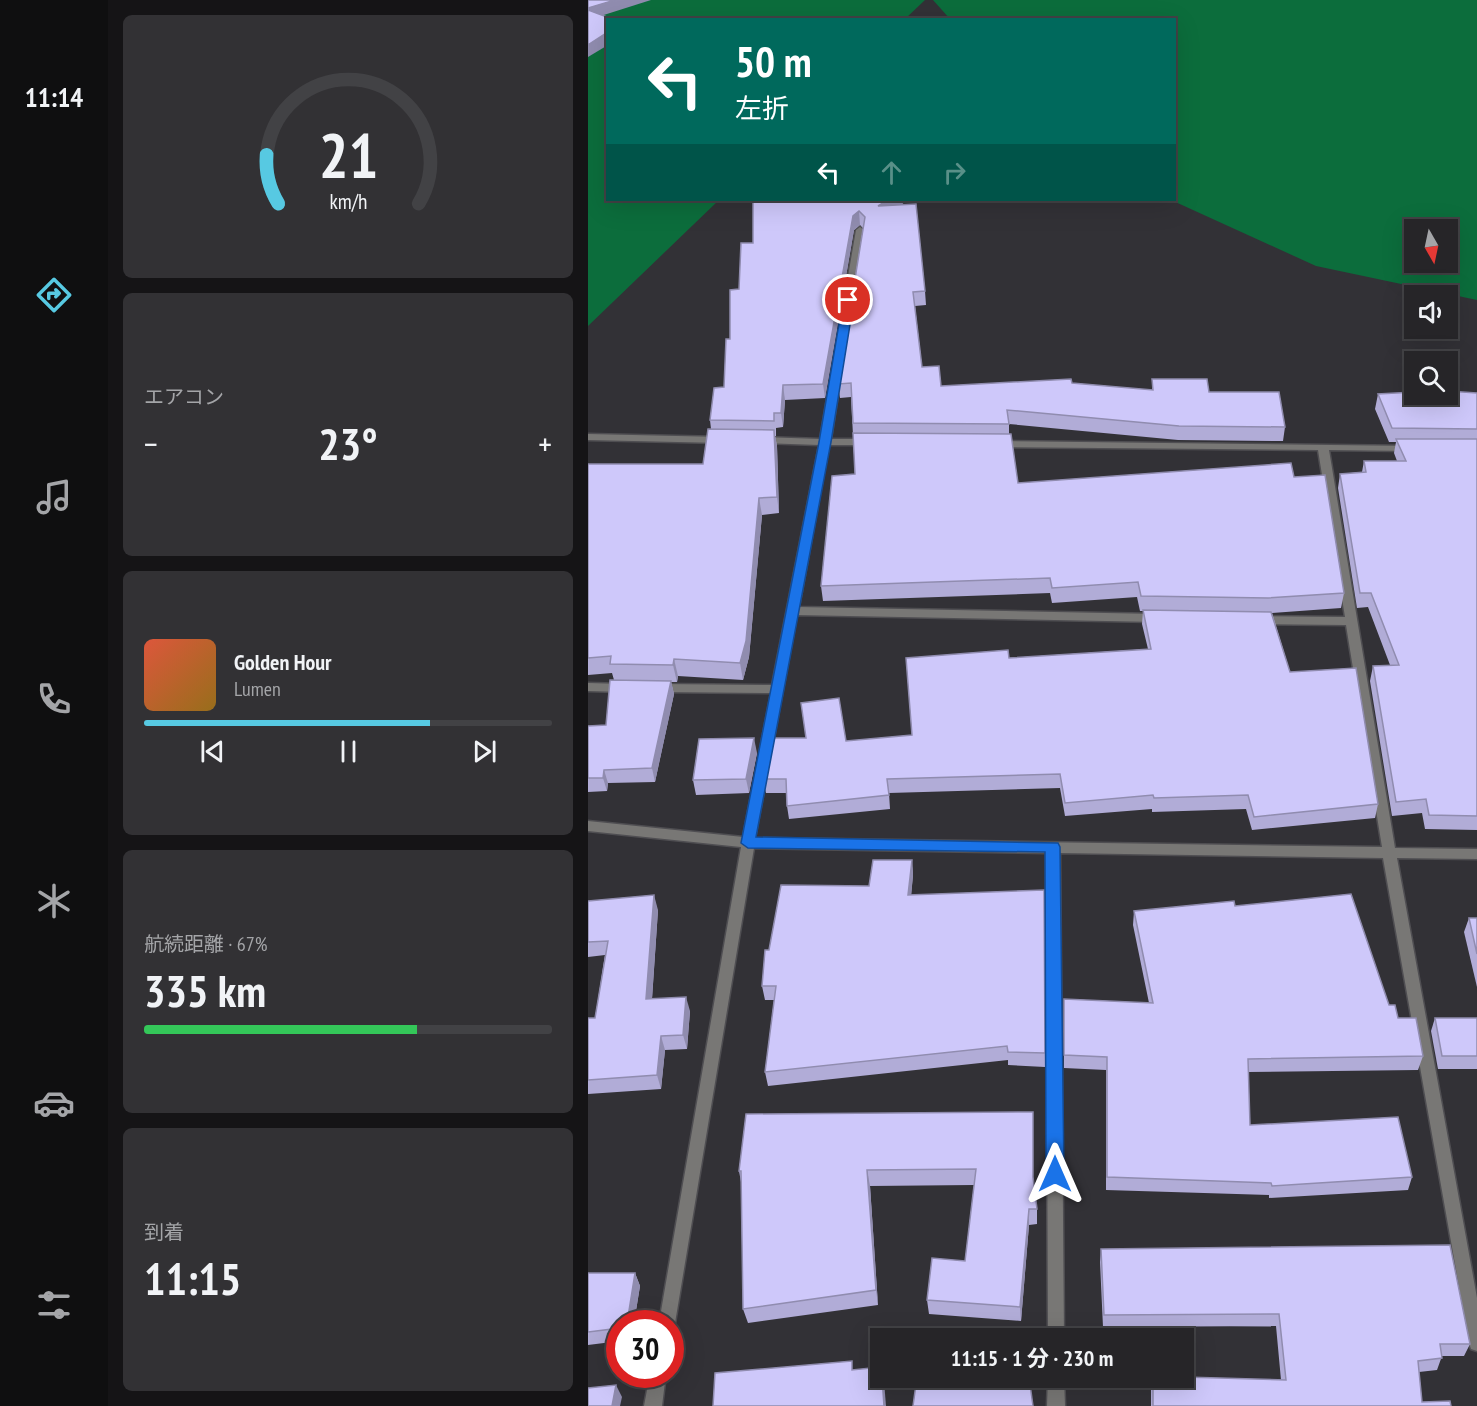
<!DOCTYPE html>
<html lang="ja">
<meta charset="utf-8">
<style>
:root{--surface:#262528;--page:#323134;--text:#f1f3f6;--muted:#a4a5a8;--line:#424245;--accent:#57c9e2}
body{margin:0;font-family:"PT Sans Narrow","Noto Sans JP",sans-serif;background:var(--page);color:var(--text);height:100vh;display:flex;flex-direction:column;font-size:22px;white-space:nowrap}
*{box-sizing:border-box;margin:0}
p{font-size:20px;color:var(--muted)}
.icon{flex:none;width:33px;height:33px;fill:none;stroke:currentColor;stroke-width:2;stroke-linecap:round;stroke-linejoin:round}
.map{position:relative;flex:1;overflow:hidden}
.details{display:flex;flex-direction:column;gap:15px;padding:15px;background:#151416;width:480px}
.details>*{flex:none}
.top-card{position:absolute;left:18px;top:18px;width:570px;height:183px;border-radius:0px;box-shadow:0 6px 24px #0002,0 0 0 2px var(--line);background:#00695c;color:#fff;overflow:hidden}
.needle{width:39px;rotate:171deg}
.controls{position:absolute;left:816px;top:219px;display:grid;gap:12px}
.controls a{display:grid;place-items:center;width:54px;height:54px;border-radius:0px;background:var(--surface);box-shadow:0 6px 24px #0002,0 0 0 2px var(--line);font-size:30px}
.speed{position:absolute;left:18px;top:1310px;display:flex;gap:12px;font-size:30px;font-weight:700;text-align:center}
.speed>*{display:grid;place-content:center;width:78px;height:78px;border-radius:50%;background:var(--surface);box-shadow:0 6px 24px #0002,0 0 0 2px var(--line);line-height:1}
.speed .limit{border:9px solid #d22;background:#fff;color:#111}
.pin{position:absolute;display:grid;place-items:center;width:51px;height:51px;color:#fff;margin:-26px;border:3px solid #fff;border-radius:50%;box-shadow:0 2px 6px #0007}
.me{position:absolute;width:66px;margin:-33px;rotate:0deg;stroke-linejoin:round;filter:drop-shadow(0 0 4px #0008)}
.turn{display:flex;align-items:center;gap:21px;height:126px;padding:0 30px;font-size:27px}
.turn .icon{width:78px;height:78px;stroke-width:2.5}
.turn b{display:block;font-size:42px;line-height:51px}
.lanes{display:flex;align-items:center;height:57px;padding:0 30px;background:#0003;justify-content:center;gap:30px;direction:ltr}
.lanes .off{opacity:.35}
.big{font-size:45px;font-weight:700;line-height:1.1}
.details .tile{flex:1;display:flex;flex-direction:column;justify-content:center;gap:9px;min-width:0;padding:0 21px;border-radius:9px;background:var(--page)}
.details .dial{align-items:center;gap:0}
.dial svg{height:156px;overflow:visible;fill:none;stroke:var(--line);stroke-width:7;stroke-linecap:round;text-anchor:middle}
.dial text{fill:var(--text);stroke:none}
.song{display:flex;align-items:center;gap:18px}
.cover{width:72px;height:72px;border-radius:9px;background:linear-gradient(135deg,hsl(10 70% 55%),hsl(40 70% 35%))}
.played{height:6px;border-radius:3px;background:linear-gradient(90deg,var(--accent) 70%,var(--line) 70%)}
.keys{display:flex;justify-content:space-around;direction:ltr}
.heat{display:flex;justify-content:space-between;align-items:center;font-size:33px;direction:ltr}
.charge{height:9px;border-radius:4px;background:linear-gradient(90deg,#34c759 67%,var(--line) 0)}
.trip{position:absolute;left:282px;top:1328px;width:324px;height:60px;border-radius:0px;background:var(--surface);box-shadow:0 6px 24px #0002,0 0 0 2px var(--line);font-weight:700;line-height:60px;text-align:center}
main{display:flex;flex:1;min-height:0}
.dock{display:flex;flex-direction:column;width:108px;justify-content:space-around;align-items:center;background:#0f0f10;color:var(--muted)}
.dock .icon{width:42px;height:42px}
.dock .active{color:var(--accent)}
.dock b{font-size:27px;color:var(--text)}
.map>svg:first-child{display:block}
.forest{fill:#0c6d3c;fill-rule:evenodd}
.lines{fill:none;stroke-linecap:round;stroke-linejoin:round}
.street-casing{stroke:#4f4e52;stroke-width:3}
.street{fill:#787775;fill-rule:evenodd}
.wall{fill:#b1acd7}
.shaded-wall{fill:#908caf}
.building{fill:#cec8fa;stroke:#908caf;stroke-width:1.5}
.route{fill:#1a73e8;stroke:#114b97;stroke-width:1.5}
</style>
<main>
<nav class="dock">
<b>11:14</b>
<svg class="icon active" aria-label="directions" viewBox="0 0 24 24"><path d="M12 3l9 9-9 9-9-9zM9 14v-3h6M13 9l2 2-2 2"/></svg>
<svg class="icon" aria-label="music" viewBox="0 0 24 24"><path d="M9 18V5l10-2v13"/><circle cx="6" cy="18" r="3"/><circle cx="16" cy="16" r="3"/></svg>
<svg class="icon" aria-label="phone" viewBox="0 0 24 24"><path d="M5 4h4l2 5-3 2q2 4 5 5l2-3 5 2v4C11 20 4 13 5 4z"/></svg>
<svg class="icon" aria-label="climate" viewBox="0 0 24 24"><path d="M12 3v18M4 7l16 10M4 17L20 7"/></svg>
<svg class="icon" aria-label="car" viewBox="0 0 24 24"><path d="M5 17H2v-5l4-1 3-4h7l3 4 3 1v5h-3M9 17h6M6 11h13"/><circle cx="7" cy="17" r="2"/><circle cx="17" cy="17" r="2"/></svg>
<svg class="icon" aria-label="filters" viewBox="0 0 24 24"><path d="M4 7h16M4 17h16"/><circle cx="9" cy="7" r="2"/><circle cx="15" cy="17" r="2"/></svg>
</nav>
<section class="details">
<div class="tile dial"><svg viewBox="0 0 100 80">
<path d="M14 69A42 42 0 1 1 86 69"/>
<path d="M14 69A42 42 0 0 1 8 44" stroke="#57c9e2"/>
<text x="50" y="56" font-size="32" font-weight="700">21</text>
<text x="50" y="72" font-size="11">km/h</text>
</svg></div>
<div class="tile"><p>エアコン</p>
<div class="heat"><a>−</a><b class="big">23°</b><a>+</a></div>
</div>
<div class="tile">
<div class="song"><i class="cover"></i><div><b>Golden Hour</b><p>Lumen</p></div></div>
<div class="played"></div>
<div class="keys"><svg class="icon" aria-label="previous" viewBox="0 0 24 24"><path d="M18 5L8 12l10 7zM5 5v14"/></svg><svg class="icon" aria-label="pause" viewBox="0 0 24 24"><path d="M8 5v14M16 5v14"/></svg><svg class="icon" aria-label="next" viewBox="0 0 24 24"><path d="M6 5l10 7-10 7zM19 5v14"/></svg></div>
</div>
<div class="tile"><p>航続距離 · 67%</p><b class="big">335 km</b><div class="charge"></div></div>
<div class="tile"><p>到着</p><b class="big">11:15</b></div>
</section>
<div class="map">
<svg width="889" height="1406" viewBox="0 0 889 1406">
<rect width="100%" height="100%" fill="#323136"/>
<g class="forest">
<polygon points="18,0 337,0 317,19 20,20 20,200 131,200 0,326 0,11"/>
<path d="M345,0H889V300L728,266L583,200H586V20L362,19ZM826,230H860V262H826Z"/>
</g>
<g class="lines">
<g class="street-casing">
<g id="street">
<polygon points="272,227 276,230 243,439 282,439 287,442 282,445 241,445 211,607 569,614 575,618 569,622 209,615 167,838 794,847 758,625 671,624 665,620 671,616 757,617 730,450 408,447 403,444 408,441 826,446 826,450 822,451 741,450 807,848 889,849 889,859 809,858 889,1298 889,1351 883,1349 881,1343 795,858 472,853 476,1338 460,1338 458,853 166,848 87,1323 82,1330 82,1323 71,1323 153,847 0,831 0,821 155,837 183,693 71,692 65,688 71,684 184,685 231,445 172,443 167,440 172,437 232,439 268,230"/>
<polygon points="0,434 134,437 139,440 134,443 0,440"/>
<polygon points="0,683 35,684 41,688 35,692 0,691"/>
<polygon points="62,1374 78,1374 74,1406 56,1406"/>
<polygon points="460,1377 476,1377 477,1406 459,1406"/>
</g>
</g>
<use href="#street" class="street"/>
</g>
<g class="wall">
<polygon points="186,200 320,200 312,205 337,291 338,305 327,306 334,367 353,386 484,383 564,390 564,379 621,392 697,427 695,441 590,440 421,424 421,434 430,483 706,477 756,593 753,608 684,613 702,672 790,804 787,818 664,830 658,809 564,812 564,809 477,816 472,788 301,793 302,809 201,819 199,806 198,793 178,793 175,779 258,741 324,735 421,658 560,649 554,624 555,611 552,611 549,597 464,603 462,593 235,601 233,586 267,474 263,397 252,398 250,384 275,228 272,225 266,230 237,398 197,400 195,427 188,428 188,436 187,436 189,446 191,513 174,515 161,657 155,680 90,676 89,682 83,682 86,694 67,782 20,783 19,791 0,792 0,726 18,725 26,680 24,673 0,675 0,464 115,464 123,429 122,420 136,387 142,339 151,289 165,243"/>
<polygon points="889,393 889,830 837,829 834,813 804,816 782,681 785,666 802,665 780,607 769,608 750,488 752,474 774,472 776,461 809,461 806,453 808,442 801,442 787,409 790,394"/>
<polygon points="169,753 161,793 108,795 105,780"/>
<polygon points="324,860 325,875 323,895 456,890 457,1067 420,1065 420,1060 180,1086 177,1072 186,1000 177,1000 174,986 181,950"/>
<polygon points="0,901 70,910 64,999 102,1011 99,1049 77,1050 73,1089 0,1094 0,1018 7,1018 17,955 0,957"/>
<polygon points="647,906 801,1005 835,1056 830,1070 660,1072 662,1125 824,1177 820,1190 681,1198 681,1195 518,1190 518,1070 476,1068 476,999 561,1003 545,925 546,911"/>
<polygon points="881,918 889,918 889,987 876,932"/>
<polygon points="847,1018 889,1018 889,1069 850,1069 843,1031"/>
<polygon points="158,1114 445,1177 449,1209 449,1224 441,1225 433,1321 341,1314 339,1300 377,1261 386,1185 282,1186 290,1305 160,1323 155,1309 153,1182 151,1171"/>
<polygon points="513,1249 882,1344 876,1356 854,1356 849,1370 831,1372 834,1402 863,1406 563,1406 563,1387 565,1377 693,1380 688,1326 515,1327 512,1262"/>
<polygon points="0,1273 47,1273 52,1286 46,1323 32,1323 32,1341 0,1345"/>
</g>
<g class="shaded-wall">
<polygon points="27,0 63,0 0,20 0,8"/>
<polygon points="20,32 20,45 0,57 0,45"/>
<polygon points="300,200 320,200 291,220 290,206"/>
<polygon points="271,211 272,225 266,230 237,398 235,384 265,216"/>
<polygon points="195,385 197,400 195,427 193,413"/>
<polygon points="186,430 189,446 191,513 189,497"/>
<polygon points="171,498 174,515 161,657 155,680 152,663"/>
<polygon points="86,659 90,676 89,682 85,665"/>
<polygon points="83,681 86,694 67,782 64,768"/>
<polygon points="166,738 169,753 161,793 158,779"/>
<polygon points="16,770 20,783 19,791 15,778"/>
<polygon points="324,860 325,875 322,909 320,895"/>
<polygon points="66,895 70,910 63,1013 58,999"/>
<polygon points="98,997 102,1011 99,1049 95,1035"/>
<polygon points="73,1036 77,1050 73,1089 69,1075"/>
<polygon points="279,1170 282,1186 290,1305 288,1290"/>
<polygon points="441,1209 441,1225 433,1321 432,1307"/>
<polygon points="47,1273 52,1286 46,1323 39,1323"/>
<polygon points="294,1377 295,1377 296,1381 298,1406 296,1406"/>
<polygon points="28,1385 34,1397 32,1406 24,1406"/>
</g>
<g class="building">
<polygon points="0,0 27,0 0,8"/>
<polygon points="0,10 27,20 20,20 20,32 0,45"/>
<polygon points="186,200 300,200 290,206 328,204 337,291 325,292 334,367 351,366 353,386 483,379 484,383 565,390 564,379 619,379 621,392 691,392 697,427 591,426 419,410 421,424 265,423 263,383 250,384 277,217 271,211 265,216 235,384 195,385 193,413 186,413 186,421 122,420 126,388 136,387 138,339 142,339 142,290 151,289 153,243 165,243 165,201"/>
<polygon points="860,391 889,393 889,429 804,428 790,394 826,392 826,394 860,394"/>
<polygon points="120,429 186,430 189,497 171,498 158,641 152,663 86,659 85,665 22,664 23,656 0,658 0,464 115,464"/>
<polygon points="265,433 423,434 430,483 703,463 706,477 737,475 756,593 680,598 553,596 550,582 464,588 462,578 233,586 244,476 267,474"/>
<polygon points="808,439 889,439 889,816 841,815 838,799 808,802 785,666 811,665 783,593 772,593 752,474 778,472 776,461 818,461"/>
<polygon points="555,610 683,612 702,672 768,668 790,804 666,817 660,795 566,798 565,795 477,803 472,774 299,779 301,795 199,806 198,779 175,779 183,738 218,738 213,703 251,698 258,741 324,735 318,658 420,650 421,658 563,649"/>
<polygon points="22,680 83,681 64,768 16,770 15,778 0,778 0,726 18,725"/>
<polygon points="166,738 158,779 105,780 111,739"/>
<polygon points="285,860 324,860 320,895 456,890 457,1053 420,1052 419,1046 177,1072 188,986 174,986 177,950 181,950 193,885 281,886"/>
<polygon points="763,894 801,1005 807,1005 810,1018 828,1018 835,1056 660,1059 662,1125 810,1117 824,1177 684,1186 683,1183 519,1177 519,1057 476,1055 476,999 565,1003 546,911 646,901 647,906"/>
<polygon points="66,895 58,999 98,997 95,1035 73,1036 69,1075 0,1080 0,1018 7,1018 20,941 0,942 0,901"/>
<polygon points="881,918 889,918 889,954"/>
<polygon points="847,1018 889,1018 889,1056 854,1056"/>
<polygon points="445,1112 445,1177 449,1209 441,1209 432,1307 339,1300 344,1258 377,1261 388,1169 279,1170 288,1290 155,1309 153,1171 151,1171 158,1114"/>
<polygon points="862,1245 882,1344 852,1344 854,1358 830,1361 834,1402 862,1401 863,1406 565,1406 565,1377 596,1377 698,1380 691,1314 516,1315 513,1249"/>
<polygon points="0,1273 47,1273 39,1323 32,1323 32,1328 0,1332"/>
<polygon points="264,1361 264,1370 292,1367 292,1377 294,1377 296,1406 125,1406 127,1373"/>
<polygon points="329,1377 441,1377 445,1406 325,1406"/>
<polygon points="28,1385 24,1406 0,1406 0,1388"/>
</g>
<polygon class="route" points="260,297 266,300 243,442 168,837 470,843 472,847 476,1174 473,1180 467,1182 461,1180 458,1174 457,852 160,848 153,843 231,442 255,300"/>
</svg>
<div class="controls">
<a><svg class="needle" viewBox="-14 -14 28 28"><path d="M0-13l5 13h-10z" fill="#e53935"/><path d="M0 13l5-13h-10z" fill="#a4a5a8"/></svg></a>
<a><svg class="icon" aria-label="sound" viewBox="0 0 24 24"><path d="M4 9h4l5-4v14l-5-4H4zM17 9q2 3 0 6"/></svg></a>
<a><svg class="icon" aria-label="search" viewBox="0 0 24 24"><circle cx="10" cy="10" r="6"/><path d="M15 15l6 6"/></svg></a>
</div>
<div class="speed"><div class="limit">30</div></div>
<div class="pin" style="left:260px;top:300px;background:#d93025"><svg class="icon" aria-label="arrive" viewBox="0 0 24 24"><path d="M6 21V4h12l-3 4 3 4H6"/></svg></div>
<svg class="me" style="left:467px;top:1174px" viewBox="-20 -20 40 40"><path d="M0-17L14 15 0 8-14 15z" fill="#1a73e8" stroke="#fff" stroke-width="4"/></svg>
<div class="trip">11:15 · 1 分 · 230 m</div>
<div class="top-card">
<div class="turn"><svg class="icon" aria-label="left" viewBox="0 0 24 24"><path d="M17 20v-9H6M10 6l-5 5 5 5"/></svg><div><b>50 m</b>左折</div></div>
<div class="lanes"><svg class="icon" aria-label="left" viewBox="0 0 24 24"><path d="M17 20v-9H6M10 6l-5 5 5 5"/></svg><svg class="icon off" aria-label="ahead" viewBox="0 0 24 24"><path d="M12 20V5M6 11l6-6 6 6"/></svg><svg class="icon off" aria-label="right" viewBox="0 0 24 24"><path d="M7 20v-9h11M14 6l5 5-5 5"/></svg></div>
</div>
</div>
</main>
